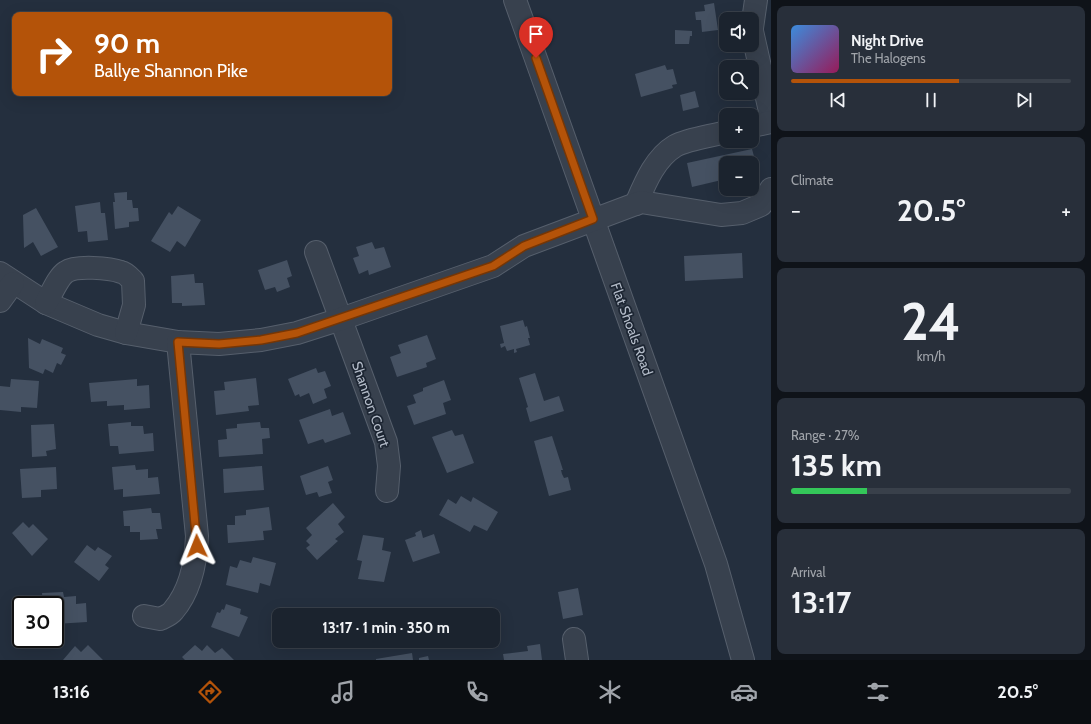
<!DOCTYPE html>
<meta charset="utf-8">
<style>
:root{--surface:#1b232e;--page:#282f3a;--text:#f1f3f6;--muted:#a0a4aa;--line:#39404a;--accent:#b45309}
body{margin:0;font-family:Cabin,sans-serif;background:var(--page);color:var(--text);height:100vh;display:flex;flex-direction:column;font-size:15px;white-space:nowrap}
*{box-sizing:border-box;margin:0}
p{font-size:13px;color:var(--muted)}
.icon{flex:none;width:22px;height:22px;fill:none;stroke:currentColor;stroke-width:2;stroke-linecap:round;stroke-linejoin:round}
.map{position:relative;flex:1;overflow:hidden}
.side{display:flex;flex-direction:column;gap:6px;padding:6px;background:#0f1319;width:320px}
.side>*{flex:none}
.banner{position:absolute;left:12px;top:12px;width:380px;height:84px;border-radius:8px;box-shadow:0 4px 16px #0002,0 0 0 1px var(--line);background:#b45309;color:#fff;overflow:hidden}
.fabs{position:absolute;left:719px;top:12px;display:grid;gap:8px}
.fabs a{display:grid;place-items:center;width:40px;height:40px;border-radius:8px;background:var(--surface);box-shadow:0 4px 16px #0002,0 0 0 1px var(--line);font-size:20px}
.speed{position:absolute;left:12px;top:596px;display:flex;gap:8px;font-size:20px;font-weight:700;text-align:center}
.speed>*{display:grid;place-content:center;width:52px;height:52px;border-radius:50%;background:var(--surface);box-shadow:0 4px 16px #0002,0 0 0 1px var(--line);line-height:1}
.speed .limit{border:2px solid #111;border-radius:6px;background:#fff;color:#111}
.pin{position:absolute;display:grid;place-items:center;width:34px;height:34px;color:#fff;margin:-41px -17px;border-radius:50% 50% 50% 0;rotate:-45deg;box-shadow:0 0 4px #0007}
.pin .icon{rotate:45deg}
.me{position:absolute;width:44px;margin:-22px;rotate:358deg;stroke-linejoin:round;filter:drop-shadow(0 0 3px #0008)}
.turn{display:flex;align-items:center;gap:14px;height:84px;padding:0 16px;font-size:18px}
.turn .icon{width:52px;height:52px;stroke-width:2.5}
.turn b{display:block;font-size:28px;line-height:34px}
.big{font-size:30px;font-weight:700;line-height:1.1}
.side .tile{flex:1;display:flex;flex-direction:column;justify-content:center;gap:6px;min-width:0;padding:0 14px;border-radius:8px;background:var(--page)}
.side .dial{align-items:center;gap:0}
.dial b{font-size:52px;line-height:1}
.song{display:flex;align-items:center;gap:12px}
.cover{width:48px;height:48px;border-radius:6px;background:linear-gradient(135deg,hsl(210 70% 55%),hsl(330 70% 35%))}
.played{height:4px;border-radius:2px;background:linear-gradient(90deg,var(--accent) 60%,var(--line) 60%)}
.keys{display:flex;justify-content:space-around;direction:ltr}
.heat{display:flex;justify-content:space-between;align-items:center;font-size:22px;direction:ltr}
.charge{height:6px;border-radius:3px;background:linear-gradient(90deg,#34c759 27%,var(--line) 0)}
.trip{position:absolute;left:272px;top:608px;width:228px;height:40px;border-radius:8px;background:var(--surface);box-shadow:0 4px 16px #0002,0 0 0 1px var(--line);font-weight:700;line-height:40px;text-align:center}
.menu{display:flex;height:64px;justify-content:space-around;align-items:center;background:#0b0e12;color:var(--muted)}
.menu .icon{width:28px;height:28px}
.menu .on{color:var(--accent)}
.menu b{font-size:18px;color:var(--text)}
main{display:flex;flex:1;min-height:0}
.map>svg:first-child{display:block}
.building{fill:#455162}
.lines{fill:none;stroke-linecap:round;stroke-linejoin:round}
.minor-casing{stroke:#565f6c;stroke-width:24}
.minor{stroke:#38414e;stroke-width:22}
.route-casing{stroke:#753606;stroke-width:10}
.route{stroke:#b45309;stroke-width:7}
.labels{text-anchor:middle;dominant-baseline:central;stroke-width:3.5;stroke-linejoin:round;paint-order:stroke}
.street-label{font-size:14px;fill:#b4bcc9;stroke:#1d2633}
</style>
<main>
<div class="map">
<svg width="771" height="660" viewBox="0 0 771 660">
<rect width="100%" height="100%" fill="#242f3e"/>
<g class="building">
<polygon points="714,3 718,30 702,32 701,20 696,20 695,12 705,11 704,5"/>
<polygon points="675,30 692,31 692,36 690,36 689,44 675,44"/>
<polygon points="665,65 667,70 673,69 677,84 672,85 673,88 641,97 635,74"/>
<polygon points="695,91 699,107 683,111 680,95"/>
<polygon points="752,149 758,171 752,173 752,163 726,163 726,179 692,187 687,163"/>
<polygon points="127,192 127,200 132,200 133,208 138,208 139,221 129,222 129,227 115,229 113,202 115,202 114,193"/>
<polygon points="100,202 101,213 105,213 108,240 88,242 87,231 78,232 75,206"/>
<polygon points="178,206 201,220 185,247 177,241 170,252 151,241 169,212 172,215"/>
<polygon points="36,208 58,247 41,256 33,242 24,248 23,215"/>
<polygon points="372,242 375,249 384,247 391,267 369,275 368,270 359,274 353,258 359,256 356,247"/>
<polygon points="742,253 743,278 685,281 684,256"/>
<polygon points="287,260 292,276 287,278 290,287 277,292 275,287 265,290 258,270"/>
<polygon points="194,274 195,283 203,283 205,305 182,306 182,303 172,303 171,276"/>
<polygon points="523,320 525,327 527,326 530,338 528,338 530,345 516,349 517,352 514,353 514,349 507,351 505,346 501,348 500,344 504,343 500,326"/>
<polygon points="427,335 436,359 426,363 427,367 397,377 390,357 401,353 398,345"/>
<polygon points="28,338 40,344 42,339 63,348 61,353 66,355 61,365 57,363 53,373 45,369 43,374 29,368"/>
<polygon points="316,368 318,373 325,371 331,386 324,389 327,398 313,404 309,393 300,397 299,394 295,396 288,379"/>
<polygon points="535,373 544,401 559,396 564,411 530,422 526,408 528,407 519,378"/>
<polygon points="256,378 259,405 248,406 249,411 216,415 214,391 225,390 224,382"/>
<polygon points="11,379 39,381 37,408 21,407 21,412 0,410 0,386 10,387"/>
<polygon points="137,379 137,386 149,385 150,408 124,410 124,405 107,406 107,401 91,402 89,383"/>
<polygon points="444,380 451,400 443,403 446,414 414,425 407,406 416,403 413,395 423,391 423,388"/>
<polygon points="330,409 332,416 343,412 351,434 325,443 323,439 308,444 299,420"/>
<polygon points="131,422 131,426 143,426 144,434 153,433 154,451 119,454 118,446 110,446 108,424"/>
<polygon points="260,422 261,428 269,428 270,438 262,439 263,454 219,457 218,440 227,439 226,429 237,428 237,424"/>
<polygon points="54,424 56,449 46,451 47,456 32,457 31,425"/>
<polygon points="452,430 455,436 463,434 474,463 447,473 432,437"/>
<polygon points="552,436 563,470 561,470 562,474 564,478 568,477 571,490 549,496 534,441"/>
<polygon points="135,465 136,470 148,469 148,478 158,477 160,494 123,497 123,489 114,490 112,467"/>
<polygon points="262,466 264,490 224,493 223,469"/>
<polygon points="328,466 333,480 328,482 332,493 319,497 317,492 306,495 300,476"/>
<polygon points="56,467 57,489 41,490 41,497 22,498 20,469"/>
<polygon points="461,496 471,502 473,497 498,512 487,531 474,525 470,532 439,515 448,499 456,504"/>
<polygon points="333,503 345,517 338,524 344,532 335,539 338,541 317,560 306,548 310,545 306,541 312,535 306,528"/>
<polygon points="269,507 272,530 263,531 264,540 228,543 227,525 235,525 235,516 246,515 246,510"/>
<polygon points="151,508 152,513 160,513 162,529 156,529 158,539 140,540 140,532 130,532 130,526 124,526 123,511"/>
<polygon points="23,522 29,528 33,524 48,539 32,556 12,533"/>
<polygon points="421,530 423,538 434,534 440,553 413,562 405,540 416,536 415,533"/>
<polygon points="363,535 384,538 382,550 391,552 384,582 358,579 362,561 357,560"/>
<polygon points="87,545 95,551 98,547 112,556 105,565 109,568 99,581 74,562"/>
<polygon points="253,557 276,563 270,586 260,583 258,593 226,585 230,566 237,568 240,560 251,563"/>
<polygon points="578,588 583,615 563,619 558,592"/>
<polygon points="63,592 64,597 76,596 76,604 86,603 87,622 55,624 55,605 43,605 42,593"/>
<polygon points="226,604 241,609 240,614 248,617 239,637 211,627 217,612 220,613 222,609 224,610"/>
<polygon points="540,644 542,660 504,660 503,654 528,651 527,646"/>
<polygon points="88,645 103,660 63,660 75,646 81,652"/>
<polygon points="195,645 202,651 207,645 215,653 222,648 234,660 185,660 182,657"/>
<polygon points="412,653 413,660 376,660 376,659"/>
<polygon points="428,656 429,660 419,660 419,658"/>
</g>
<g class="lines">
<g class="minor-casing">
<g id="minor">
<polyline points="515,0 716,564 743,660"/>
<polyline points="752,28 756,0"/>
<polyline points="752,31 771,116"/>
<polyline points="752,126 771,122"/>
<path d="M636,204C645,183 655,158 675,146C688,139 712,136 726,132"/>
<polyline points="316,252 386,442 389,466 387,491"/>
<polyline points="0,273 46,303 98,325 126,333 178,342 219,344 261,340 297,333 341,319 493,266 524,246 641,202 721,215 742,213 761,205 771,189"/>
<polyline points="0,301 13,283"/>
<path d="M46,303C51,295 58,277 66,272C76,265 110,268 121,272C126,273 130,278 133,281L134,305L126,333"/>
<path d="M144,616L160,619C164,617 170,615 173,611C191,590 196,562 197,536L178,342"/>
<polyline points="574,639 577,660"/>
</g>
</g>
<use href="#minor" class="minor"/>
</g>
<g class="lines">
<g class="route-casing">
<polyline id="route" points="197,546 178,342 219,344 261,340 297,333 493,266 524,246 593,219 536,58"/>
</g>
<use href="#route" class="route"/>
</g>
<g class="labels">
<g class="street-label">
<text transform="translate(632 329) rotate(70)">Flat Shoals Road</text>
<text transform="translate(371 404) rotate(71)">Shannon Court</text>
</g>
</g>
</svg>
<div class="fabs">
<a><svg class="icon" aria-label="sound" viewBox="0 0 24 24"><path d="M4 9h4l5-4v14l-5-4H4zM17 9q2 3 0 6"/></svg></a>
<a><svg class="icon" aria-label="search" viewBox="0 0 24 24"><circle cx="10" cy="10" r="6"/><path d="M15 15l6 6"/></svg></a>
<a>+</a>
<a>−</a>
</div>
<div class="speed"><div class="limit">30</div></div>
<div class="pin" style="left:536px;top:58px;background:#d93025"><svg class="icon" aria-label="arrive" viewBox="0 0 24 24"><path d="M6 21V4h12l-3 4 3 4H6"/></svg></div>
<svg class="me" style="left:197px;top:546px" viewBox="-20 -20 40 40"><path d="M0-17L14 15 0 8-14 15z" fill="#b45309" stroke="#fff" stroke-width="4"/></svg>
<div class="trip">13:17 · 1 min · 350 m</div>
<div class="banner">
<div class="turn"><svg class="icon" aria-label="right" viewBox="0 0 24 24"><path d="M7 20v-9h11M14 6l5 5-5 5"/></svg><div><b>90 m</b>Ballye Shannon Pike</div></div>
</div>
</div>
<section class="side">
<div class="tile">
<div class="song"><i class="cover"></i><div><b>Night Drive</b><p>The Halogens</p></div></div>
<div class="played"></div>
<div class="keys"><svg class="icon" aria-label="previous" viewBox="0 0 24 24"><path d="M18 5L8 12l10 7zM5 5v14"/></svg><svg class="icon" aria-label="pause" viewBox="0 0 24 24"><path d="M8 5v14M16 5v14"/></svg><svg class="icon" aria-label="next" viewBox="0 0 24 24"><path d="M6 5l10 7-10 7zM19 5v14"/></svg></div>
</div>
<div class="tile"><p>Climate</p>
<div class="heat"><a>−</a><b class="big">20.5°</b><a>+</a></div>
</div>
<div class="tile dial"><b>24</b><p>km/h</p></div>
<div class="tile"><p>Range · 27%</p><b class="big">135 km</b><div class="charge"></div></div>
<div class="tile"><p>Arrival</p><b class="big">13:17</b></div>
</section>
</main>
<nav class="menu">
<b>13:16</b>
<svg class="icon on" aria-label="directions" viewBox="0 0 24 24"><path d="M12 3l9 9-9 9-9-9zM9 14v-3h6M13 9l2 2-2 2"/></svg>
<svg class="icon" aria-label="music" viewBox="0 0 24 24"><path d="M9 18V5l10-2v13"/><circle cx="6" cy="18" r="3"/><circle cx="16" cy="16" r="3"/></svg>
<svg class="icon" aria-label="phone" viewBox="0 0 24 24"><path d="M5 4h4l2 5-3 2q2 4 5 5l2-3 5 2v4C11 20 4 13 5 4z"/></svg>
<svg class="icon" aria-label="climate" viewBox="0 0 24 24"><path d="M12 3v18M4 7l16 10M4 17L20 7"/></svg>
<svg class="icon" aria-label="car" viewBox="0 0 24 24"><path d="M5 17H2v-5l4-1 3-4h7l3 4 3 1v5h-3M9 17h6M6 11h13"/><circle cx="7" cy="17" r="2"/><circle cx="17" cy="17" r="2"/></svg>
<svg class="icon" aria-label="filters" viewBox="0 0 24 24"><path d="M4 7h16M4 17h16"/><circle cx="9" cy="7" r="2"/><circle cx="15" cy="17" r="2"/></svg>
<b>20.5°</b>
</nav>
